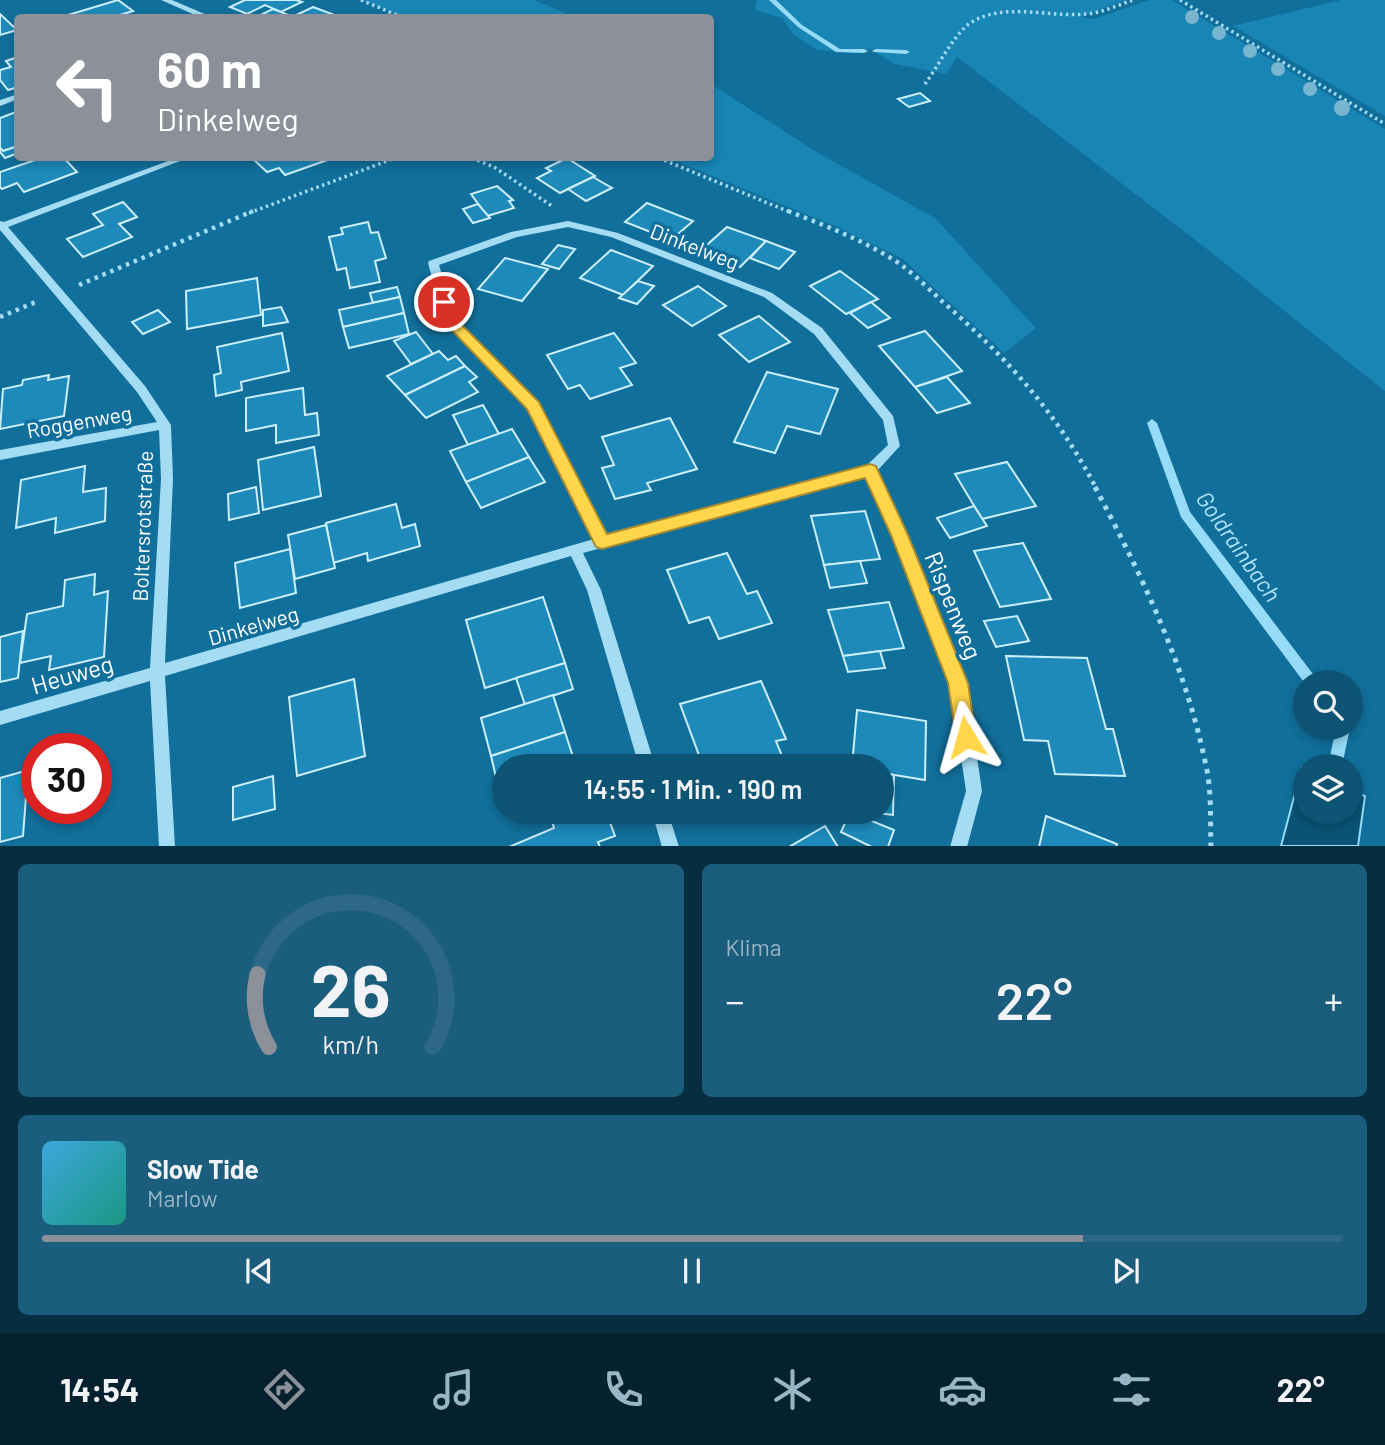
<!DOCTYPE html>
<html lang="de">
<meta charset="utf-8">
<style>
:root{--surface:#0d5374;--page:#1b5d7c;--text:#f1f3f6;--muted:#9ab6c5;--line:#2d6986;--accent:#8c9099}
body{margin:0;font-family:Barlow,sans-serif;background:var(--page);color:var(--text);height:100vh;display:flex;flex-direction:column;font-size:26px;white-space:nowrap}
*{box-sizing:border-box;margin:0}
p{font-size:23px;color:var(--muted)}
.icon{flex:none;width:38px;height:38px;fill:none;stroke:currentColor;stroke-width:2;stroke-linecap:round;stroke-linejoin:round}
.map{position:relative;height:846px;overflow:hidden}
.sheet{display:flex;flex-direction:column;gap:18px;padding:18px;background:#072e40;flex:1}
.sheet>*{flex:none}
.banner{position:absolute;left:14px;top:14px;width:700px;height:147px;border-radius:7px;box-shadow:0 4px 10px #0003;background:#8c9099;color:#fff;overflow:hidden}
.tools{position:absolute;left:1293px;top:670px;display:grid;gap:14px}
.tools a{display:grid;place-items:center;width:70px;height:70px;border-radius:50%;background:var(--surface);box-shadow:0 4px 10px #0003;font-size:35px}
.speed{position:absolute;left:21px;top:733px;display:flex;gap:14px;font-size:35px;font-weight:700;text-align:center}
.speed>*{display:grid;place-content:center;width:91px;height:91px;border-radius:50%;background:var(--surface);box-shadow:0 4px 10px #0003;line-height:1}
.speed .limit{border:10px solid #d22;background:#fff;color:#111}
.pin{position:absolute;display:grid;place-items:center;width:60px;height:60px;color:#fff;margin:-30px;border:4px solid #fff;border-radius:50%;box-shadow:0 2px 7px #0007}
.me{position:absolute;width:77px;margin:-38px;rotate:352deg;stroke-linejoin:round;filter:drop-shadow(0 0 5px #0008)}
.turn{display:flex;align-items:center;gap:24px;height:147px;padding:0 28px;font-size:32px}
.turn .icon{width:91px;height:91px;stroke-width:2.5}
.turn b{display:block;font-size:49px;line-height:60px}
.big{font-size:52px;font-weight:600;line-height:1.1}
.sheet .card{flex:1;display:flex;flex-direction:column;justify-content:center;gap:10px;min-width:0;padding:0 24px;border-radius:10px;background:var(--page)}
.sheet .dial{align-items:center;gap:0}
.dial svg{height:182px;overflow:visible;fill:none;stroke:var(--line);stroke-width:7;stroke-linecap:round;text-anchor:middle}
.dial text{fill:var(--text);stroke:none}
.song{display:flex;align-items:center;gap:21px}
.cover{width:84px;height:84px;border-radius:10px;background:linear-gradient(135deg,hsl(200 70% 55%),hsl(170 70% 35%))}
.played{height:7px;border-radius:4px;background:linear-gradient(90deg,var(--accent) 80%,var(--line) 80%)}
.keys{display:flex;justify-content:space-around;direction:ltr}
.heat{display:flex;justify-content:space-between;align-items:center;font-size:38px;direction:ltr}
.sheet .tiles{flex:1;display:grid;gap:18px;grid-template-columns:1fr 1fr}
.card:last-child{grid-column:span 2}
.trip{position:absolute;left:492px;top:754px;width:402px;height:70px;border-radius:35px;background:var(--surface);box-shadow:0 4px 10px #0003;font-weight:600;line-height:70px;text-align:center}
.menu{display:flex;height:112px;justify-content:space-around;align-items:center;background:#05212e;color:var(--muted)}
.menu .icon{width:49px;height:49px}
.menu .selected{color:var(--accent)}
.menu b{font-size:32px;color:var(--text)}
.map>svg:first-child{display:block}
.green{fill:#1885b5}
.water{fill:#0a5376;stroke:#96dbf8;stroke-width:2}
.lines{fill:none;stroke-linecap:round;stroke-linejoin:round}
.stream{fill:#96dbf8;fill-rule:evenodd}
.building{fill:#1e8aba;stroke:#cceffe;stroke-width:2}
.path-far2{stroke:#a4dcf4;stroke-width:3.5;stroke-dasharray:2.5 3.5;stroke-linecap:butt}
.path-far1{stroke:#a4dcf4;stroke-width:4.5;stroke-dasharray:3.5 5;stroke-linecap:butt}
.path{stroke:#a4dcf4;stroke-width:5;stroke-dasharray:4.5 6;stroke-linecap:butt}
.minor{fill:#a4dcf4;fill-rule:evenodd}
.tree{fill:#78b5d1}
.route{fill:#ffd54a;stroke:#a68a30;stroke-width:2}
.labels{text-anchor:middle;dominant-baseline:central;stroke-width:7;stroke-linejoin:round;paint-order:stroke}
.street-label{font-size:21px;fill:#fff;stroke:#116f9b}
.water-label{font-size:23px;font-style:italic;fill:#b0e5fb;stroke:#116f9b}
.near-street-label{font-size:24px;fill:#fff;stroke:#116f9b}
</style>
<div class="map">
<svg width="1385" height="847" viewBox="0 0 1385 847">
<rect width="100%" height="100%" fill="#116f9b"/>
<g class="green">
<polygon points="361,0 534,0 574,17 402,17"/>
<polygon points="757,0 1126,0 1080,17 1094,19 1149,0 1172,0 1385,129 1385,391 1203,246 957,57 946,74 895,64 878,54 879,50 861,49 858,53 817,50 794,35 782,18 755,10"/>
<polygon points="1341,0 1385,0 1385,116 1233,26"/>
<polygon points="711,84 815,151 935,218 1036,328 1004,353 903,259 833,225 668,158 710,158"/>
</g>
<polygon class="water" points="1302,767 1305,769 1306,812 1351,812 1351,790 1365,796 1358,846 1281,846"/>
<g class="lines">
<g class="stream">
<polygon points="769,0 776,0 802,25 840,49 864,49 868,51 864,53 836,52 798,27"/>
<polygon points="876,49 906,50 910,52 906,54 874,52 872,51"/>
<polygon points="1152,419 1157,423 1190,512 1316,678 1317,682 1306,682 1306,685 1181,517 1147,423"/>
<polygon points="1336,728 1350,728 1342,766 1328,766"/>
</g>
</g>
<g class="building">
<polygon points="118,0 133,11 110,18 58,18"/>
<polygon points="245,0 296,0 302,2 281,12 265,5 247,14 230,7"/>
<polygon points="313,7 337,16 290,18"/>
<polygon points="273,9 286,14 278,18 258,16"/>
<polygon points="0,14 17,30 0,35"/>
<polygon points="18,57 18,87 8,90 0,80 0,70 11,67 6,61"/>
<polygon points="920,93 930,101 909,107 898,99"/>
<polygon points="16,112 18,146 3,151 0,148 0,118"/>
<polygon points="18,146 18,153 5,158 0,152 0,148 3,151"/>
<polygon points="41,158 64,158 77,172 24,192 17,183 2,189 0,187 0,172"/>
<polygon points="252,158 333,158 285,175 279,168 267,172"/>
<polygon points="567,158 595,176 560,193 537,178 551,171 546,168"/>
<polygon points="593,177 612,188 586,201 568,189"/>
<polygon points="497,186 513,200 509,201 514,208 487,216 471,194"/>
<polygon points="123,202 137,217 119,224 132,237 83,257 67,239 103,225 93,214"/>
<polygon points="647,203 693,221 671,240 625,222"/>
<polygon points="478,204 490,218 473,223 463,209"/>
<polygon points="368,222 371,233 378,232 386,258 375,261 380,282 350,288 346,268 337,270 329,237 343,234 341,228"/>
<polygon points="727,227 766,241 740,267 700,251"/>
<polygon points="766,241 795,252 779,269 750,258"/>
<polygon points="558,245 575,249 559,269 542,264"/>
<polygon points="611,250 653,266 623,295 580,278"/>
<polygon points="505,258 548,269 522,301 478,289"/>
<polygon points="840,271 878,299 846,314 810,286"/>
<polygon points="257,278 261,315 187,329 186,291"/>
<polygon points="638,281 654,286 637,304 619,298"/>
<polygon points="698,286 726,306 692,326 663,305"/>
<polygon points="397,287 400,297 373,303 370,293"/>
<polygon points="400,297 404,313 343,327 339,310"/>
<polygon points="871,302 890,318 868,328 850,313"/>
<polygon points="281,307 288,322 263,326 263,310"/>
<polygon points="158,310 170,322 143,334 132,322"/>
<polygon points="404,313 409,334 349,348 343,327"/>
<polygon points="759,316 790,342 749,362 719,335"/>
<polygon points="925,331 962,371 915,387 879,346"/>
<polygon points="416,332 433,354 411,364 394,341"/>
<polygon points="282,333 289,371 241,382 242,390 216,396 214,375 221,373 217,347"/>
<polygon points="614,333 636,363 620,368 632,385 590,399 580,385 568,389 547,355"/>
<polygon points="439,351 448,360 456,356 465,366 405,395 387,376"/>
<polygon points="465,366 477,377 469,382 478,392 426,418 405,395"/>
<polygon points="767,372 838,389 820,434 787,426 775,453 734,442"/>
<polygon points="49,375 48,380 69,376 64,416 0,429 3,389 22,385 23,380"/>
<polygon points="947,377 970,403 937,413 915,387"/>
<polygon points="303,388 305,415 317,413 319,435 276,443 276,425 246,431 246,398"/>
<polygon points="483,405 499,434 468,445 453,415"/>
<polygon points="670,418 697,469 647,483 651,490 615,499 602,468 614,465 602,437"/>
<polygon points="512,429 529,457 466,482 450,451"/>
<polygon points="314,447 321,496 263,510 258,460"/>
<polygon points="529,457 545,482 481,508 466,482"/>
<polygon points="1007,462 1036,506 982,519 955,474"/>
<polygon points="85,466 83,492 106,488 105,521 55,533 56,518 16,528 21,480"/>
<polygon points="256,487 259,513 229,520 228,494"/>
<polygon points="396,504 402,528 415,524 420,546 368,561 367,553 333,563 326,523"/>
<polygon points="974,506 987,526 950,538 937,518"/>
<polygon points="865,511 880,559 824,565 811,516"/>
<polygon points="326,525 335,568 295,579 288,535"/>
<polygon points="1023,543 1051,599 1000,607 974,551"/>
<polygon points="290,549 296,593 240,608 235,563"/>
<polygon points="727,553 747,594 757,591 772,623 719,639 709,617 689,623 667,570"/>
<polygon points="860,561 867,583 830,588 824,565"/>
<polygon points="95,574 94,595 108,591 104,657 49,670 51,656 20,663 27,614 63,606 65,580"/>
<polygon points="543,597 565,663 485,688 466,620"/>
<polygon points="889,602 904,648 843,656 828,610"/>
<polygon points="1017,616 1029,641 996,647 984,621"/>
<polygon points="23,631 18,678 0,682 0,637"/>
<polygon points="880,651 885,668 848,672 843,656"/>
<polygon points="1006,656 1087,658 1106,729 1113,729 1125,776 1055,774 1048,741 1024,740"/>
<polygon points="565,663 573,689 525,705 516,678"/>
<polygon points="354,679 365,756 297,776 289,697"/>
<polygon points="761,681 786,739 776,741 786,766 703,766 680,704"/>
<polygon points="553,695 565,732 491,756 481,718"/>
<polygon points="857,710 926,721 925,780 882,773 882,766 852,766"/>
<polygon points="565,732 576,766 504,766 504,797 501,798 491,756"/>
<polygon points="28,770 23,836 0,842 0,778"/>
<polygon points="882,773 894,775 893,815 868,812 882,812"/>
<polygon points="273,776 275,809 233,820 233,787"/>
<polygon points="558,812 606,812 615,836 598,842 600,847 509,847 554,828 550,815"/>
<polygon points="850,812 894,830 888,847 872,847 841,832"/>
<polygon points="1046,816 1117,844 1116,847 1039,847"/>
<polygon points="825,826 838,847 789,847"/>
</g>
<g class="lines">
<g class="path-far2">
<polyline points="361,0 404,18"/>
<polyline points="1180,0 1385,124"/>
<path d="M925,84C938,66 950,42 966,26C1000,0 1047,18 1086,14C1102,13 1118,5 1133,0"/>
<polyline points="472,158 494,167 552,206"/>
<polyline points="659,158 792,213"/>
<polyline points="249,213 395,158"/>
</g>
<g class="path-far1">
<path d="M788,211C826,226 866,241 900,264C915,275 930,290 944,303C1007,358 1057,413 1096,488"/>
<polyline points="79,285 253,211"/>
<polyline points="0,317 38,301"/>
</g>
<path class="path" d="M1095,487C1142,576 1186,667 1206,766C1212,792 1210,821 1211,847"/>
<g class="minor">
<polygon points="161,0 172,0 214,18 202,18"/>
<polygon points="18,94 18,99 0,106 0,100"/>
<path d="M176,158H188L8,227L145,386L171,425L173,479L165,663L594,539L529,408L444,321L428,263L429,261L511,232L568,221L618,233L772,293L822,328L893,416L900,446L877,471L907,535L966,683L982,791L967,847H950L966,791L950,683L893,535L866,476L583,553L601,590L655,766H639L587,590L571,556L165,676L175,847H159L150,681L0,725V711L150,668L161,479L159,430L0,460V450L157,422L137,392L0,230V221L4,222ZM568,227L611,237L764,297L814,334L883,420L888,445L866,466L606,536L538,403L455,320L439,265L517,237Z"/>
<polygon points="652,812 668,812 679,847 662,847"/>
</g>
</g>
<g class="tree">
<circle cx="1192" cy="17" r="7"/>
<circle cx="1219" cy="33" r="7"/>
<circle cx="1250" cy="51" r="7"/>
<circle cx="1278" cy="69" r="7"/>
<circle cx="1310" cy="89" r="7"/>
<circle cx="1342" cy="108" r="8"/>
</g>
<polygon class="route" points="444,298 451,302 457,320 539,402 607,534 870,464 876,466 908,535 968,683 976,737 973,743 966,746 959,743 956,737 948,683 891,535 865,478 602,549 596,547 527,409 443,321 437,302"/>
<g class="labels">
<g class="street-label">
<text transform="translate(695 246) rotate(21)">Dinkelweg</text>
<text transform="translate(79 421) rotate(-10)">Roggenweg</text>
<text transform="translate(142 526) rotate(-88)">Boltersrotstraße</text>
<text transform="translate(253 625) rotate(-16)">Dinkelweg</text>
</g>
<g class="water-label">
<text transform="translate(1239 546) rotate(55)">Goldrainbach</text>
</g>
<g class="near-street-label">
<text transform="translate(954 605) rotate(68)">Rispenweg</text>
<text transform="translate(72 674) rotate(-16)">Heuweg</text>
</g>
</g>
</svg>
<div class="tools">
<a><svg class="icon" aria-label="search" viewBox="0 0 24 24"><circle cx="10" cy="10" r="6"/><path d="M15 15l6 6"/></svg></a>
<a><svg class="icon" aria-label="layers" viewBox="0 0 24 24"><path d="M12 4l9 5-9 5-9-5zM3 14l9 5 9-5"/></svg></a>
</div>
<div class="speed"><div class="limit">30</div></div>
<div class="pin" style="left:444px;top:302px;background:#d93025"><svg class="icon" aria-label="arrive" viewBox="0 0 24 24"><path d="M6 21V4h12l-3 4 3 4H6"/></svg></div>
<svg class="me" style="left:966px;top:737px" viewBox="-20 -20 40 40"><path d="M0-17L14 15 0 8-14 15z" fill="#ffd54a" stroke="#fff" stroke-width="4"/></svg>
<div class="trip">14:55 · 1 Min. · 190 m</div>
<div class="banner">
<div class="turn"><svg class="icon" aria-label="left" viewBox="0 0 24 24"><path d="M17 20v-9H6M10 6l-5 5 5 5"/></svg><div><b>60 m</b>Dinkelweg</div></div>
</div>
</div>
<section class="sheet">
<div class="tiles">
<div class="card dial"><svg viewBox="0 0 100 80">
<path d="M14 69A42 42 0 1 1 86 69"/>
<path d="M14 69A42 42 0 0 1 9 37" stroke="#8c9099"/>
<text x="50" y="56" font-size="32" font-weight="700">26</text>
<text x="50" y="72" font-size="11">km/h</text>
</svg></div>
<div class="card"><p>Klima</p>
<div class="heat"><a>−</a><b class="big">22°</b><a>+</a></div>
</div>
<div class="card">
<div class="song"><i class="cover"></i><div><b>Slow Tide</b><p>Marlow</p></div></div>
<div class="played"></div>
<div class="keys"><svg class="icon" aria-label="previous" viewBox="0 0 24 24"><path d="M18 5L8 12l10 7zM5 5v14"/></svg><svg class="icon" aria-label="pause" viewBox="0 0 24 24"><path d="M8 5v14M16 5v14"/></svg><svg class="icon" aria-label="next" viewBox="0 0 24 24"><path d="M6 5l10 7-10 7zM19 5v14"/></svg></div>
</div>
</div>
</section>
<nav class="menu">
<b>14:54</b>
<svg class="icon selected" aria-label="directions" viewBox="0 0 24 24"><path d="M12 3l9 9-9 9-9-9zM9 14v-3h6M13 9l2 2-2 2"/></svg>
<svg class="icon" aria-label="music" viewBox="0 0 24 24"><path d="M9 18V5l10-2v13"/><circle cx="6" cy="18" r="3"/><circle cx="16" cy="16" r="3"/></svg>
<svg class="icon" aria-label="phone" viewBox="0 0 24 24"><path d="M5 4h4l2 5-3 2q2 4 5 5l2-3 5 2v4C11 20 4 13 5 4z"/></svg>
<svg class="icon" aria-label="climate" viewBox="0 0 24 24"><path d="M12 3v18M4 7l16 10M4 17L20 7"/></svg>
<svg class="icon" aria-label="car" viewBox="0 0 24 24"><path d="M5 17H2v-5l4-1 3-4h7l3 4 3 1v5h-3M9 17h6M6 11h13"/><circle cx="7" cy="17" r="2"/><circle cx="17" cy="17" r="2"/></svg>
<svg class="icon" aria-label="filters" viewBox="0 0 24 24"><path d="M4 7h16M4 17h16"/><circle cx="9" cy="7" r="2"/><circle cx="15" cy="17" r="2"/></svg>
<b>22°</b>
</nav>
